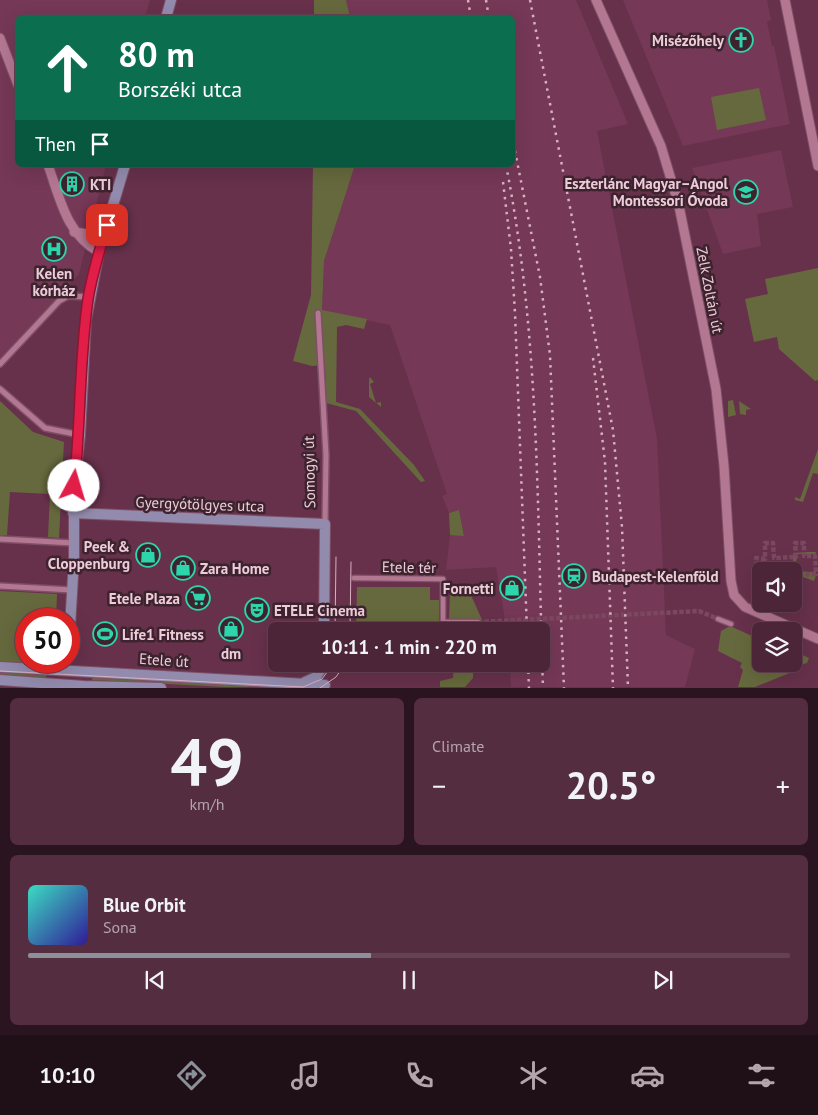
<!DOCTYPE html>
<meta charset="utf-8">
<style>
:root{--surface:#4d2538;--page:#542d40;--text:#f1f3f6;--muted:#b3a5ae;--line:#644253;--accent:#8c9099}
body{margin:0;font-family:"PT Sans",sans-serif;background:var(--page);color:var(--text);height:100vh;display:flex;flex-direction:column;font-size:19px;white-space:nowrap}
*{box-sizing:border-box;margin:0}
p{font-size:16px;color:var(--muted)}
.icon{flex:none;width:28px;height:28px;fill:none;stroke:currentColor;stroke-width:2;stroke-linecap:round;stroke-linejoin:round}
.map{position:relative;height:688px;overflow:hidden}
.drawer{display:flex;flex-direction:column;gap:10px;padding:10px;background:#2a141f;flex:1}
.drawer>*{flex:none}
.top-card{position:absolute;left:15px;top:15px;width:500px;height:152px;border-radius:8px;box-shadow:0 5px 20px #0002,0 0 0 1px var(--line);background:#0b6e4f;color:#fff;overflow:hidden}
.controls{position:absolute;left:752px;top:562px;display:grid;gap:10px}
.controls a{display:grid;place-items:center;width:50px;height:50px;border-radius:8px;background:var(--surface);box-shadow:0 5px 20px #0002,0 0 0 1px var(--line);font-size:25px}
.speed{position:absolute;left:15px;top:608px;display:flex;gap:10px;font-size:25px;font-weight:700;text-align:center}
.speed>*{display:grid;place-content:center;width:65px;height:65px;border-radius:50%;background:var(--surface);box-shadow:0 5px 20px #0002,0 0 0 1px var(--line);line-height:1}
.speed .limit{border:8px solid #d22;background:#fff;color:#111}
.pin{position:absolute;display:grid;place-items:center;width:42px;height:42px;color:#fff;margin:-21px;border-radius:10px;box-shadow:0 2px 8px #0006}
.me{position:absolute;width:55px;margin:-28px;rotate:6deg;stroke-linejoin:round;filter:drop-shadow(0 0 4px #0008)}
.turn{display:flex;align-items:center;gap:18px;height:105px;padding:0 20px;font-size:22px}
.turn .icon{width:65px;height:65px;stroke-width:2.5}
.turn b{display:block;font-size:35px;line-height:42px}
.then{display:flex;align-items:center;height:48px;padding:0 20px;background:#0003;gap:10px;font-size:19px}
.big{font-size:38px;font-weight:700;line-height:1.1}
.drawer .widget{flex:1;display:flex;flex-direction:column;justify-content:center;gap:8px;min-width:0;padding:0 18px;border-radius:8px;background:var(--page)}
.drawer .dial{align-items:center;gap:0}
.dial b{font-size:65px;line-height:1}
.song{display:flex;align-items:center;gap:15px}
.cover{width:60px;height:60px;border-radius:8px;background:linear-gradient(135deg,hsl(170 70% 55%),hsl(250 70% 35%))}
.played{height:5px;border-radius:2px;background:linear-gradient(90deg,var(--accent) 45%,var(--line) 45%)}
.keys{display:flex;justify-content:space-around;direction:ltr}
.heat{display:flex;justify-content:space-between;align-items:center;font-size:28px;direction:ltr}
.drawer .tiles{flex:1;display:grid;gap:10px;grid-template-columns:1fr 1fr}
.widget:last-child{grid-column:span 2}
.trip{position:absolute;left:268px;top:622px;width:282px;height:50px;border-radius:8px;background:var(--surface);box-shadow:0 5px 20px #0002,0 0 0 1px var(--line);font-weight:700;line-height:50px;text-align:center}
.menu{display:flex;height:80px;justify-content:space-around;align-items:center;background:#1f0f16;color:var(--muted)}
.menu .icon{width:35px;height:35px}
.menu .current{color:var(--accent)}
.menu b{font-size:22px;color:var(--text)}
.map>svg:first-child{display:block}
.built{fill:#753857}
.green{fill:#66693d}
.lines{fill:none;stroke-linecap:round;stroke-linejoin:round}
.pedestrian-tunnel{stroke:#7b4860;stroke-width:4.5;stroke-dasharray:4.5 2;stroke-linecap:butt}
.pedestrian-casing{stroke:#7d5067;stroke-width:7}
.minor-casing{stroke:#7d5067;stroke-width:8}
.tertiary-casing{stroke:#7d5067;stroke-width:11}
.secondary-casing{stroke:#7d5067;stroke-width:12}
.pedestrian{stroke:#b47792;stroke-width:4.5}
.minor{stroke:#b47792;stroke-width:5}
.tertiary{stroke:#b47792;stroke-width:9}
.secondary{stroke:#938bad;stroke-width:10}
.tram{stroke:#d7b1c1;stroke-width:1}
.rail{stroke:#d7b1c1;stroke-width:2.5;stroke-dasharray:2.5 5;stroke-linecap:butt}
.route-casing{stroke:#92132f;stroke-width:12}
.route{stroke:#e11d48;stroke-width:9}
.labels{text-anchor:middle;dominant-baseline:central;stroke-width:5;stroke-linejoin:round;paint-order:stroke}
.poi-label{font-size:15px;font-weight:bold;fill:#edcbd9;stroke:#3c232e;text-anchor:end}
.street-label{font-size:15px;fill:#edcbd9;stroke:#3c232e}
</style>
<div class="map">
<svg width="818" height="688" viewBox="0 0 818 688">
<rect width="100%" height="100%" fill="#67314b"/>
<g class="built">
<polygon points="0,0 150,0 145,17 18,18 18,165 106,165 79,274 0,358"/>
<polygon points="346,0 576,0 628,124 597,131 657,439 666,635 695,649 685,687 511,687 510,664 541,664 541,631 507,631 496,567 446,570 450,535 464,535 459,510 449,513 442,496 447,494 390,325 322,311 324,261 355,165 512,165 512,18 350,17"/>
<polygon points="623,0 767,0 771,20 767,22 772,46 774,46 790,124 683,146"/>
<polygon points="781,150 793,207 757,214 761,246 723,254 692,168"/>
</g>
<g class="green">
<polygon points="314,0 346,0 350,17 314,17"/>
<polygon points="759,88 766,120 717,130 711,97"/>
<polygon points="313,165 355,165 324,261 322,310 367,319 364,329 346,325 337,327 336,402 360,409 414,465 425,481 421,482 356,411 326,403 325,365 312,366 293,361 311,295"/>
<polygon points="818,268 818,380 815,381 779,349 777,337 754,342 745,299 768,294 765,279"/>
<polygon points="370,377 374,382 370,384 376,403 381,402 381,407 369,397 369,379"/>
<polygon points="733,400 736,415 728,417 728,401"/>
<polygon points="0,401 33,432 64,442 59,538 48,537 50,494 10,492 7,535 0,535"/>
<polygon points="739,401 751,409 746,410 746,415 740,414"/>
<polygon points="818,449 818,474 813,473 803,502 795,500 795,497 800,499"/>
<polygon points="459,510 464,536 450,535 449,513"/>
<path d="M809,552H816L814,559L813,554H797L795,571L813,572L815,567L816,575L814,581C807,578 796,576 793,568V553Z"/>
<polygon points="357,587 430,587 430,600 439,600 439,631 356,631"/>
<polygon points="0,591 57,594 56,619 26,619 26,661 48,661 46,664 0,662"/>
<polygon points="450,593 470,593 487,631 456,631 449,626 478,625 477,619 449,619"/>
<polygon points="730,626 761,640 761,664 784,664 797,670 755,687 738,687 743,670 740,667 742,663 718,651 721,631"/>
<polygon points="798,653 809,658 807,663 797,666 792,664 794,654 797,655"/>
<polygon points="454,664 473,664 473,678 465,687 440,687 440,681 453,678"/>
<polygon points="0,670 46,673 46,678 0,676"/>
<polygon points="93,675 291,687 225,687 92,680"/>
</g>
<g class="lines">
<g class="pedestrian-tunnel">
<polyline points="765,571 757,571 756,558 765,559 765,543 773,543 774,558 796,557 795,543 804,543 804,556 815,556 816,574 794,575"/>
<polyline points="478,622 699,611 718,619"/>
</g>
<g class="pedestrian-casing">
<g id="pedestrian">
<polyline points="354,578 443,579 443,631"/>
<polyline points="718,619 731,624"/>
<polyline points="443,622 478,622"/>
</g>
</g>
<g class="minor-casing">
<g id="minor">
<polyline points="318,313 326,455 325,524"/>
<polyline points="0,364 59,301 68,296 89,297"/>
<polyline points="0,389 45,428 80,435"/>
<polyline points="0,539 73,543"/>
<polyline points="0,586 72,590"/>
</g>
</g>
<g class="tertiary-casing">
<g id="tertiary">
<polyline points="596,0 661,146 679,206 716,389 724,466 731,581 734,595 745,607 818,639"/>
<polyline points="785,0 818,166"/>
<polyline points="0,38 18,85"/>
<path d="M48,165C60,198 66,234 99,252"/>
<polyline points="74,232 88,234 107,225"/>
</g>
</g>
<g class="secondary-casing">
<g id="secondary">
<polyline points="166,18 171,0"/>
<polyline points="73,513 325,524 324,631"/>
<polyline points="69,644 74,559 74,486 80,435 86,320 99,252 125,165"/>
<polyline points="0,667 325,685"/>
<polyline points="0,680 84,686 161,688"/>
<polyline points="305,682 316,677 324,664"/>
</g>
</g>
<use href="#pedestrian" class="pedestrian"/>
<use href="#minor" class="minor"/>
<use href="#tertiary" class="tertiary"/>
<use href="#secondary" class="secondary"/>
<g class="tram">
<polyline points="335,631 336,557"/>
<polyline points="350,631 351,562"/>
<polyline points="0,671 303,687 322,679 333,664"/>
<polyline points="320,688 336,677 345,664"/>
</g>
<g class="rail">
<polyline points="468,0 471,18"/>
<polyline points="486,0 489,18"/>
<polyline points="530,0 613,430 622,527 628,688"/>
<polyline points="512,136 540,277 550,355 564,688"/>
<path d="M506,165C540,337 537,513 543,688"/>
<polyline points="503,182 511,249 515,313 527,631"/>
<polyline points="593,358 605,462 613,688"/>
<polyline points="528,664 529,688"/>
</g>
</g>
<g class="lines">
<g class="route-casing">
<path id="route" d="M74,486C81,424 79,361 88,299C92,274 100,249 107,225"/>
</g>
<use href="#route" class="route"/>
</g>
<defs>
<g id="church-ring" transform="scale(1.25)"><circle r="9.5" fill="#3c232e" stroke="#2cd5ab" stroke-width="1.5"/><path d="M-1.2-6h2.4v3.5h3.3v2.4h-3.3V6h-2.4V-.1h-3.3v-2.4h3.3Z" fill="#2cd5ab"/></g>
<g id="building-ring" transform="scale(1.25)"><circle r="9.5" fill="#3c232e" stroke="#2cd5ab" stroke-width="1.5"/><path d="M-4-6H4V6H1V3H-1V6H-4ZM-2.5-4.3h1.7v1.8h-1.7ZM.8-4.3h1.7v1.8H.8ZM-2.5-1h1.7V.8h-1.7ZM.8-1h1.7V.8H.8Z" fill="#2cd5ab"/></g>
<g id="school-ring" transform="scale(1.25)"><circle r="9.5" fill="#3c232e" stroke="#2cd5ab" stroke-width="1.5"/><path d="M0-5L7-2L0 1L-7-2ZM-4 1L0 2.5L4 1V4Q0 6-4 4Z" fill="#2cd5ab"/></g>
<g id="hospital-ring" transform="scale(1.25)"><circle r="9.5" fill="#3c232e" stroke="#2cd5ab" stroke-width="1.5"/><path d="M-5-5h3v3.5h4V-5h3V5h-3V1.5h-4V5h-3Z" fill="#2cd5ab"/></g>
<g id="shop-ring" transform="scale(1.25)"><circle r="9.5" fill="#3c232e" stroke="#2cd5ab" stroke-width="1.5"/><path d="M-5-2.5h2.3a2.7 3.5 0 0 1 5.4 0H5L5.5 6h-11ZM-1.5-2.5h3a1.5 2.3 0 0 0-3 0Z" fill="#2cd5ab"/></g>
<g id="station-ring" transform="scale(1.25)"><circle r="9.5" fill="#3c232e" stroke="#2cd5ab" stroke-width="1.5"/><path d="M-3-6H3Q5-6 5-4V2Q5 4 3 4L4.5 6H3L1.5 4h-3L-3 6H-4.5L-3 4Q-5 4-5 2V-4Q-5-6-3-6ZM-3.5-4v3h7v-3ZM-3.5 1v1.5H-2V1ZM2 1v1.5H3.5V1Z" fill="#2cd5ab"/></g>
<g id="supermarket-ring" transform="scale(1.25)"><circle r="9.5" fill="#3c232e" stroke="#2cd5ab" stroke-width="1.5"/><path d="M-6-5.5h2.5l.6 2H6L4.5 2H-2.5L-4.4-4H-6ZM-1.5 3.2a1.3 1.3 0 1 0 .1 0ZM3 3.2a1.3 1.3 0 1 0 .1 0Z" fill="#2cd5ab"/></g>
<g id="theatre-ring" transform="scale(1.25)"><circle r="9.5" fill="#3c232e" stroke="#2cd5ab" stroke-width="1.5"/><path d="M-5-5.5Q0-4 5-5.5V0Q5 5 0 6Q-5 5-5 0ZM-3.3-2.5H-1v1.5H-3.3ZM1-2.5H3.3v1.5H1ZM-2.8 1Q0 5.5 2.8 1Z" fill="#2cd5ab"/></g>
<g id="stadium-ring" transform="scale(1.25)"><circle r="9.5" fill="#3c232e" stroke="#2cd5ab" stroke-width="1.5"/><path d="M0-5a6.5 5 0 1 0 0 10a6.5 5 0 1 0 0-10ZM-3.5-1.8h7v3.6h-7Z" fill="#2cd5ab"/></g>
</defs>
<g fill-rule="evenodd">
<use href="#church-ring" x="741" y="40"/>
<use href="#building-ring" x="72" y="184"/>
<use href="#school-ring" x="746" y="192"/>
<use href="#hospital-ring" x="54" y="249"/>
<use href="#shop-ring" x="148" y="555"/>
<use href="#shop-ring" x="183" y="568"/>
<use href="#station-ring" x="574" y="576"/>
<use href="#shop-ring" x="512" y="588"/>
<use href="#supermarket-ring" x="198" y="598"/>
<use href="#theatre-ring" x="257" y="610"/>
<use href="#shop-ring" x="231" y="629"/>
<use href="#stadium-ring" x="105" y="634"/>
</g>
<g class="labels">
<g class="poi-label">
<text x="724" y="40">Misézőhely</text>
<text x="728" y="183">Eszterlánc Magyar–Angol<tspan x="728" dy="17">Montessori Óvoda</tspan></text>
<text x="90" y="184" text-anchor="start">KTI</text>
<text x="54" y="273" text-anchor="middle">Kelen<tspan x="54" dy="17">kórház</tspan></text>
<text x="130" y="546">Peek &amp;<tspan x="130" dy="17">Cloppenburg</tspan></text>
<text x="200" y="568" text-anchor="start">Zara Home</text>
<text x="592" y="576" text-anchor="start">Budapest-Kelenföld</text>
<text x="494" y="588">Fornetti</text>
<text x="180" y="598">Etele Plaza</text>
<text x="274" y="610" text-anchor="start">ETELE Cinema</text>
<text x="122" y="634" text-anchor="start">Life1 Fitness</text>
<text x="231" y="653" text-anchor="middle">dm</text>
</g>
<g class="street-label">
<text transform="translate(710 290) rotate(79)">Zelk Zoltán út</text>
<text transform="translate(309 472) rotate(-91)">Somogyi út</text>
<text transform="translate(200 504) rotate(2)">Gyergyótölgyes utca</text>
<text transform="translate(409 567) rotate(1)">Etele tér</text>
<text transform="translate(164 660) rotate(4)">Etele út</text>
</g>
</g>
</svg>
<div class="controls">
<a><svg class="icon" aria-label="sound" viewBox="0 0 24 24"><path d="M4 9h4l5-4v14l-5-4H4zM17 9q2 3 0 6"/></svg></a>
<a><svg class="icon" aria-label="layers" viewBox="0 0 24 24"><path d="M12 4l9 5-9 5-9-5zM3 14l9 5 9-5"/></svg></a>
</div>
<div class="speed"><div class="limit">50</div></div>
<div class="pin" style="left:107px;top:225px;background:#d93025"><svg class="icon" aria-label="arrive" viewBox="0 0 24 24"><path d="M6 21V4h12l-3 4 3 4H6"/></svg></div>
<svg class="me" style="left:74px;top:486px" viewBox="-20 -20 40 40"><circle r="19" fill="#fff"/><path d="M0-13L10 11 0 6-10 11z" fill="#e11d48"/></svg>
<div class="trip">10:11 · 1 min · 220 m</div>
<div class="top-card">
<div class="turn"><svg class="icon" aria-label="ahead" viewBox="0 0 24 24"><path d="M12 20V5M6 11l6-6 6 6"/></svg><div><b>80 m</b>Borszéki utca</div></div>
<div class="then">Then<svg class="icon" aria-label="arrive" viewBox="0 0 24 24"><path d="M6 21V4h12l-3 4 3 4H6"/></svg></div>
</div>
</div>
<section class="drawer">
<div class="tiles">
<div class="widget dial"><b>49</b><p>km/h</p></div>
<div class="widget"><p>Climate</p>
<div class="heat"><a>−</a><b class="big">20.5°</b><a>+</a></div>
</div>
<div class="widget">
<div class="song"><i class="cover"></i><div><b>Blue Orbit</b><p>Sona</p></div></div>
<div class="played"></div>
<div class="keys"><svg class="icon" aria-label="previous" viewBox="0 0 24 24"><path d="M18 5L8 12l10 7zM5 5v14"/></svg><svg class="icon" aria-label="pause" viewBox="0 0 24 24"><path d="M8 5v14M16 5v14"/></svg><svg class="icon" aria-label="next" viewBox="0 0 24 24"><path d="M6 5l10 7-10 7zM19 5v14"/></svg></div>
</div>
</div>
</section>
<nav class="menu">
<b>10:10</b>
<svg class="icon current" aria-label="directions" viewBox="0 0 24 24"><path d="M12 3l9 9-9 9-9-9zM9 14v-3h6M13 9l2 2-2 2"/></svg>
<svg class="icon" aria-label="music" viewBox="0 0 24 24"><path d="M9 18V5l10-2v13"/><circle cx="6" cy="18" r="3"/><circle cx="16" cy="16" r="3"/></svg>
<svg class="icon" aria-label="phone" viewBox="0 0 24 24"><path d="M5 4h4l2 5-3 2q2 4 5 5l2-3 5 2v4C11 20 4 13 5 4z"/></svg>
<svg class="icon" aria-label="climate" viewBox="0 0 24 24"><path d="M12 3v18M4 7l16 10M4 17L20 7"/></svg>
<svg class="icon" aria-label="car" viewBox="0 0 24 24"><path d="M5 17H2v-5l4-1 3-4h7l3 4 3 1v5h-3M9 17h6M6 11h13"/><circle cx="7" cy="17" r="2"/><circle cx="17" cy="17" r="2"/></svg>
<svg class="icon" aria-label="filters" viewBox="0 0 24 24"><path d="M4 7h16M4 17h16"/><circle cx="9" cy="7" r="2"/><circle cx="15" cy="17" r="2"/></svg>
</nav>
